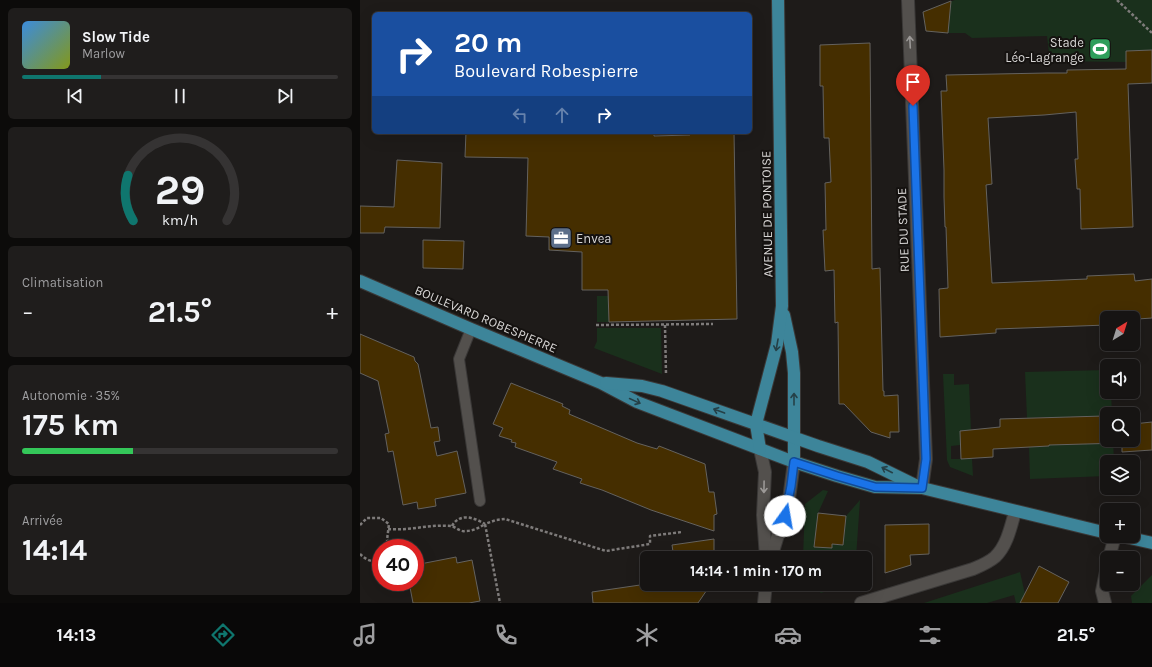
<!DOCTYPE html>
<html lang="fr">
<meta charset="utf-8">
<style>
:root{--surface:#161413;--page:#1f1d1c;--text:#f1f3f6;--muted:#9e9ea0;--line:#353333;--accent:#0f766e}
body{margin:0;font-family:Karla,sans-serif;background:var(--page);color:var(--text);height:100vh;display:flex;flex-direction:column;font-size:15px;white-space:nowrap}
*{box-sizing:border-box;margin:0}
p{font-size:13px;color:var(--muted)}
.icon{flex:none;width:22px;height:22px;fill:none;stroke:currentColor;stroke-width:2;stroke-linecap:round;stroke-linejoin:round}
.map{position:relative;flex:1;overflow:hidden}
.side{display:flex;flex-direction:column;gap:8px;padding:8px;background:#0c0b0a;width:360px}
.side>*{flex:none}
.guide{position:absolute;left:12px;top:12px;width:380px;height:122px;border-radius:6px;box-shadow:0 4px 16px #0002,0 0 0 1px var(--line);background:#1a4fa0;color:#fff;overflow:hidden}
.needle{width:26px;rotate:38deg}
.tools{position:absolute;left:740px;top:311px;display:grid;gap:8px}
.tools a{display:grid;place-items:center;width:40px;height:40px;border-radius:6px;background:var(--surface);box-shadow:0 4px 16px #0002,0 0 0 1px var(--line);font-size:20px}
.speed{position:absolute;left:12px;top:539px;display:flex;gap:8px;font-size:20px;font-weight:700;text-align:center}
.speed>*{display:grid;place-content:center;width:52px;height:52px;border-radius:50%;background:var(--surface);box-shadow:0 4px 16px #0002,0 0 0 1px var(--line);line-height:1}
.speed .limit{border:6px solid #d22;background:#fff;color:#111}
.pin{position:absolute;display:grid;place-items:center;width:34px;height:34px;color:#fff;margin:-41px -17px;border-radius:50% 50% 50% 0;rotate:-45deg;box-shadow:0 0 4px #0007}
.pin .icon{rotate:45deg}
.me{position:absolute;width:44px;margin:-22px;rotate:13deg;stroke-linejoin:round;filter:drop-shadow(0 0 3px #0008)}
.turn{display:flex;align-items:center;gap:14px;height:84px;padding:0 16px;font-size:18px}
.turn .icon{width:52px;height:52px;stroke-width:2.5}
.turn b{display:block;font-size:28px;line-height:34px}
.lanes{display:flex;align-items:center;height:38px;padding:0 16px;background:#0003;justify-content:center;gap:20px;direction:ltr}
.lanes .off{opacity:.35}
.big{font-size:30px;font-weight:700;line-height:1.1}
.side .widget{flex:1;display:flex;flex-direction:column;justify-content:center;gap:6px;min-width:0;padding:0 14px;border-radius:6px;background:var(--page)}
.side .dial{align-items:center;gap:0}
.dial svg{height:104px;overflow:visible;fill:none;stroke:var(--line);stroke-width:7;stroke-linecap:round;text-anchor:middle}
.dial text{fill:var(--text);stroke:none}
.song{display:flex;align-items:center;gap:12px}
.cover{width:48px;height:48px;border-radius:6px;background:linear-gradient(135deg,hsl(210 70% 55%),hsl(70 70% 35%))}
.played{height:4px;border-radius:2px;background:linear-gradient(90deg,var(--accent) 25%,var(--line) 25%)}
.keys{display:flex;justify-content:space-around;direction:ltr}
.heat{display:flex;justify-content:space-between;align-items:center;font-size:22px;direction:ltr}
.charge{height:6px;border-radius:3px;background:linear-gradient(90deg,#34c759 35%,var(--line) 0)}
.trip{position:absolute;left:280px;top:551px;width:232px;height:40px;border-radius:6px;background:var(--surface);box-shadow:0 4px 16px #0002,0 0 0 1px var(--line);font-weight:700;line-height:40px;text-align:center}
.dock{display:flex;height:64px;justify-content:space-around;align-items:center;background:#090808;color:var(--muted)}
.dock .icon{width:28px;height:28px}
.dock .on{color:var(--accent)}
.dock b{font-size:18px;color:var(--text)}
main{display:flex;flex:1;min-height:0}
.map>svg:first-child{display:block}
.green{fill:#1a301c;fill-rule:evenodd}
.building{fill:#452e00;stroke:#64625f}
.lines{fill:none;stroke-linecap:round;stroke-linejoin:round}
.lane-casing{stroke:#3a3837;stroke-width:12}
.street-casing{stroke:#3a3837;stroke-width:14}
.secondary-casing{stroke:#3a3837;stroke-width:14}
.primary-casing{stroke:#3a3837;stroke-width:14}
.path{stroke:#7e7b7a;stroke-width:2.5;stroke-dasharray:3 2;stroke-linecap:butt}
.lane{stroke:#53504d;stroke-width:10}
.street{stroke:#53504d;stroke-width:12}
.secondary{stroke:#53504d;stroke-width:12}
.primary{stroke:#3d859a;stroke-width:12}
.oneway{stroke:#9c9997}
.oneway2{stroke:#254047}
.route-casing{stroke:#114b97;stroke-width:10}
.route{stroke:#1a73e8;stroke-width:7}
.labels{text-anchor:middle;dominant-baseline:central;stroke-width:4;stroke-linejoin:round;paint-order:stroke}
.poi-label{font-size:13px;fill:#d7d5d4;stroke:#151210;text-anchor:end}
.street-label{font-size:13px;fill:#d7d5d4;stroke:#151210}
</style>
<main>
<section class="side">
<div class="widget">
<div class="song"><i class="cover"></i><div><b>Slow Tide</b><p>Marlow</p></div></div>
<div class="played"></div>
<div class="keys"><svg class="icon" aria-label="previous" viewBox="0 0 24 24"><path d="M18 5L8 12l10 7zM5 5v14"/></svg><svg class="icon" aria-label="pause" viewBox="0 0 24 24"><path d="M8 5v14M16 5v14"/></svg><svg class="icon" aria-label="next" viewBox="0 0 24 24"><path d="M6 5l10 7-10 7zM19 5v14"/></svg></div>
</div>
<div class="widget dial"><svg viewBox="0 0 100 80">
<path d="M14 69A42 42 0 1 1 86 69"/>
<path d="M14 69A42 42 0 0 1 10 34" stroke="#0f766e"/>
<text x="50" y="56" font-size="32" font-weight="700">29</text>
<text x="50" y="72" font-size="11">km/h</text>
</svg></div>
<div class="widget"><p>Climatisation</p>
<div class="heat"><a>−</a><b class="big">21.5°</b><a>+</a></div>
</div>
<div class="widget"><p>Autonomie · 35%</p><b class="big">175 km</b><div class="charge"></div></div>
<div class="widget"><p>Arrivée</p><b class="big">14:14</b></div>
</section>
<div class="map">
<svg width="792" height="603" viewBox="0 0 792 603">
<rect width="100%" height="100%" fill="#1e1b19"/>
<g class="green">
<polygon points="595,0 792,0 792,83 768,84 766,62 690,61 687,36 612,38 605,33 588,33 566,31 563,12"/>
<polygon points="237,296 248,296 249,322 237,322"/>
<polygon points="237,328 301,328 302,374 234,348 237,341"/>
<path d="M747,370V392H751L752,414H747V440H753L754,462H747V476L670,479L669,447L689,446L688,417L667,418L665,372ZM744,416L745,443L704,445L703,417Z"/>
<polygon points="583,374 594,374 594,385 609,384 611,430 600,431 600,445 591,446 591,459 612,459 613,476 590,467 587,460"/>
<polygon points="463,490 468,491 458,513 454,546 471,548 472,544 483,545 486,516 500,500 496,558 443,558 445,504"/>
<polygon points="660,572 667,603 656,603 654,595 627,603 564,603"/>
<polygon points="792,575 792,603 772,603 771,596"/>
<polygon points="450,584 489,584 461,593"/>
</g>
<g class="building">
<polygon points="591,1 588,33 566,31 563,12"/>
<polygon points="510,43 512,269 520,268 523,391 524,391 524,396 538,395 539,432 530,432 530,438 511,432 484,404 479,404 478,322 475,323 474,270 465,271 463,230 466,230 465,183 471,182 469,138 464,138 463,86 460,86 460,45"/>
<polygon points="792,50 792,83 768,84 773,227 721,229 720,189 717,189 715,159 718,159 716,112 684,115 628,118 632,184 626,185 632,283 727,279 727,276 774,274 775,281 792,279 792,318 778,319 778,324 773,324 773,318 747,318 747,325 636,329 636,333 580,337 579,289 588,288 586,227 585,227 584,197 584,170 581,91 587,91 586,75 687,73 707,73 707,70 766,69 766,51"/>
<polygon points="106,132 294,132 294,136 330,135 330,132 374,132 377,319 249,322 248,290 222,290 222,252 189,250 189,237 166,236 168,158 105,157"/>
<polygon points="37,160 82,163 80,228 25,227 24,233 0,233 0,206 34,207"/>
<polygon points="63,240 104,241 103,269 63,268"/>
<polygon points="0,334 54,357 55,361 58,364 71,428 78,427 80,441 74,442 77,456 97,451 106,493 75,499 76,506 58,509 57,502 43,505 33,451 28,452 25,434 29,433 18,381 0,373"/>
<polygon points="151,383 203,404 202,406 210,410 209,414 277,443 297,449 299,446 345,464 349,492 354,492 357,514 354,515 354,531 291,510 242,490 220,483 222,479 193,469 197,462 155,447 156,443 151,442 152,440 139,436 143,428 133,424"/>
<polygon points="744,416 744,427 747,426 747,440 773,440 773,424 792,422 792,450 762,452 762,443 689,445 689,446 633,449 633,457 601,459 600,431 640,427 640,419"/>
<polygon points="458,513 486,516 483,545 472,544 472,548 454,547"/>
<polygon points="569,524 569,554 550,555 551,565 525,573 525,525"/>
<polygon points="354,539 354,558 314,558 312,545"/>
<polygon points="96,557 97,563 112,560 120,601 109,603 53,603 49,582 55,582 55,565"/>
<polygon points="679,566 709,582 698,603 660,603"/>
<polygon points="287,584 351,584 338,603 233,603 232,592"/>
</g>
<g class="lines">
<g class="lane-casing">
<polyline id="lane" points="111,329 99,359 120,501"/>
</g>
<g class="street-casing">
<g id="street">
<polyline points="548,0 566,459 562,488"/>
<polyline points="749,558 755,536"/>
<polyline points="745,603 742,591 747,567"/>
</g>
</g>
<g class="secondary-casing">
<g id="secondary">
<polyline points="400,449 405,472 403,515 406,558"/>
<polyline points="411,558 429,499 434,462"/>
<polyline points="404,603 406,584"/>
<path d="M501,603L613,569C620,566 628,563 635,557C647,546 651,526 655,512"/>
</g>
</g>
<g class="primary-casing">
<g id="primary">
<polyline points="0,281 111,329 241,383 277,402 434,462 477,476 515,487 562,488 747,533"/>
<polyline points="424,315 432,352 434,373 434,462"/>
<polyline points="246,383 282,386 302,391 458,446 508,462 559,487"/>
<polyline points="400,449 396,424 417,344 422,306 418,0"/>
<polyline points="761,536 792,543"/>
</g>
</g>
<g class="path">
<polyline points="757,0 792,33"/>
<polyline points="236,325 353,324"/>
<polyline points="305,325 306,374"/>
<polyline points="0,525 7,518 21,518 29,524 27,540 33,548"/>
<path d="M92,526C100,512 115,518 125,524L136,520L145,519L246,551L290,544V536L322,532"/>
<path d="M28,529C49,531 70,524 91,526C96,527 100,532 105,531C113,531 119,528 125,524L140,603"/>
<path d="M0,554C6,560 13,563 21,561"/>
</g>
<use href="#lane" class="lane"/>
<use href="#street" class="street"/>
<use href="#secondary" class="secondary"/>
<use href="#primary" class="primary"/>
</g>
<defs><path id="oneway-shaft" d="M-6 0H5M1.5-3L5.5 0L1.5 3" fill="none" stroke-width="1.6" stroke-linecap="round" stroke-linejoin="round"/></defs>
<g class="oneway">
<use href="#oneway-shaft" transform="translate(550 42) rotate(-93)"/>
<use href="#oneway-shaft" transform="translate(404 487) rotate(91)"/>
</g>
<g class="oneway2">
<use href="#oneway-shaft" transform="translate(417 345) rotate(100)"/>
<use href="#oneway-shaft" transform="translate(434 399) rotate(-90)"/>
<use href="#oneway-shaft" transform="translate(275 401) rotate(25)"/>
<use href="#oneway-shaft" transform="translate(359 411) rotate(-160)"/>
<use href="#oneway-shaft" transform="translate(527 470) rotate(-153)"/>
</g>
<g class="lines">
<g class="route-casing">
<polyline id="route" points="425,516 431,486 434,462 477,476 515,487 562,488 566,459 553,106"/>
</g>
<use href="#route" class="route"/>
</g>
<defs>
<g id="stadium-square" transform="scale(1.15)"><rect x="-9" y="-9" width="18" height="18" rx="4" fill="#2e9e5b" stroke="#151210"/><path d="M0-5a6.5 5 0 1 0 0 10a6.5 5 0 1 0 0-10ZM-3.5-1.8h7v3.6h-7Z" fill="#fff"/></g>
<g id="office-square" transform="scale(1.15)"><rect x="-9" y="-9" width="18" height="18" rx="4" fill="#5c6f8a" stroke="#151210"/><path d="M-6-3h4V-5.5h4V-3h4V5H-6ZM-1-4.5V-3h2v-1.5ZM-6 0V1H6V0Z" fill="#fff"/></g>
</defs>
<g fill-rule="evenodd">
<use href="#stadium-square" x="740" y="49"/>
<use href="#office-square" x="201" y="238"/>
</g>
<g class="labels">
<g class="poi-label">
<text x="724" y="42">Stade<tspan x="724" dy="15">Léo-Lagrange</tspan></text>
<text x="216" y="238" text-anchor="start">Envea</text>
</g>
<g class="street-label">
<text transform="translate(407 214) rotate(-91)">AVENUE DE PONTOISE</text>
<text transform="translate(543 230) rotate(-92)">RUE DU STADE</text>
<text transform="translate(126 319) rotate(23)">BOULEVARD ROBESPIERRE</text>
</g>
</g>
</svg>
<div class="tools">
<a><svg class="needle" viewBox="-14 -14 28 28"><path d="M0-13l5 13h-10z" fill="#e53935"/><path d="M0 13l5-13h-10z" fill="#9e9ea0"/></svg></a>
<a><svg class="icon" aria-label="sound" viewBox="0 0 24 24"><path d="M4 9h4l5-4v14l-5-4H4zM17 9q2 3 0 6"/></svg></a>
<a><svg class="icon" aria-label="search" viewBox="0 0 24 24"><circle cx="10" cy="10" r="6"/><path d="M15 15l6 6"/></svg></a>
<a><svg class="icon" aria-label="layers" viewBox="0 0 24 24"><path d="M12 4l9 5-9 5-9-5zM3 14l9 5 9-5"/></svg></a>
<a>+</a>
<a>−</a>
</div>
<div class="speed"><div class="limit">40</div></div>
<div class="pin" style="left:553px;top:106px;background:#d93025"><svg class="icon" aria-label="arrive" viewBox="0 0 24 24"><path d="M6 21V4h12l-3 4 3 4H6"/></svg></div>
<svg class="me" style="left:425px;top:516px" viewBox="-20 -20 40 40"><circle r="19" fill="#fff"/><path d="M0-13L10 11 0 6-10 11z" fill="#1a73e8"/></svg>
<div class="trip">14:14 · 1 min · 170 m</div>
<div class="guide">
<div class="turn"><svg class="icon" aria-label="right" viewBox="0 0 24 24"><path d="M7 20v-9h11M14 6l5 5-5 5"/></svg><div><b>20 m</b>Boulevard Robespierre</div></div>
<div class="lanes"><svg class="icon off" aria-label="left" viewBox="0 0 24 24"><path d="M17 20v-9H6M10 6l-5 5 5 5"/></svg><svg class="icon off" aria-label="ahead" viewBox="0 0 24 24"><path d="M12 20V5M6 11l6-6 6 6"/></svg><svg class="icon" aria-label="right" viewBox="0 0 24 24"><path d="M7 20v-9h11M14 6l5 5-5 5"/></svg></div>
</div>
</div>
</main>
<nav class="dock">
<b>14:13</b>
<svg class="icon on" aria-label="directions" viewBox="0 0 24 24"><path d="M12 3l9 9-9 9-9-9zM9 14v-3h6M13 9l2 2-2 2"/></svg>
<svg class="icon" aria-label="music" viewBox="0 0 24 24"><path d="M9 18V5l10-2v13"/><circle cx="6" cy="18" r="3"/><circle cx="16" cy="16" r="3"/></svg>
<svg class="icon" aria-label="phone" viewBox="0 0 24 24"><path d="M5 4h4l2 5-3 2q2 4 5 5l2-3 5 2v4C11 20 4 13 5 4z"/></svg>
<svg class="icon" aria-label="climate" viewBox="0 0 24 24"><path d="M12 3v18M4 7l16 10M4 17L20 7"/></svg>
<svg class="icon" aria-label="car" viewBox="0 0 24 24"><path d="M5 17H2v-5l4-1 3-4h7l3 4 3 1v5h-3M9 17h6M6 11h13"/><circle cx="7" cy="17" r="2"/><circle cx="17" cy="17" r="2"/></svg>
<svg class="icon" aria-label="filters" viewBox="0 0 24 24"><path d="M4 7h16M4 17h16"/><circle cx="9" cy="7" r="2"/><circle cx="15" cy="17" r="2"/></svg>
<b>21.5°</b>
</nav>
